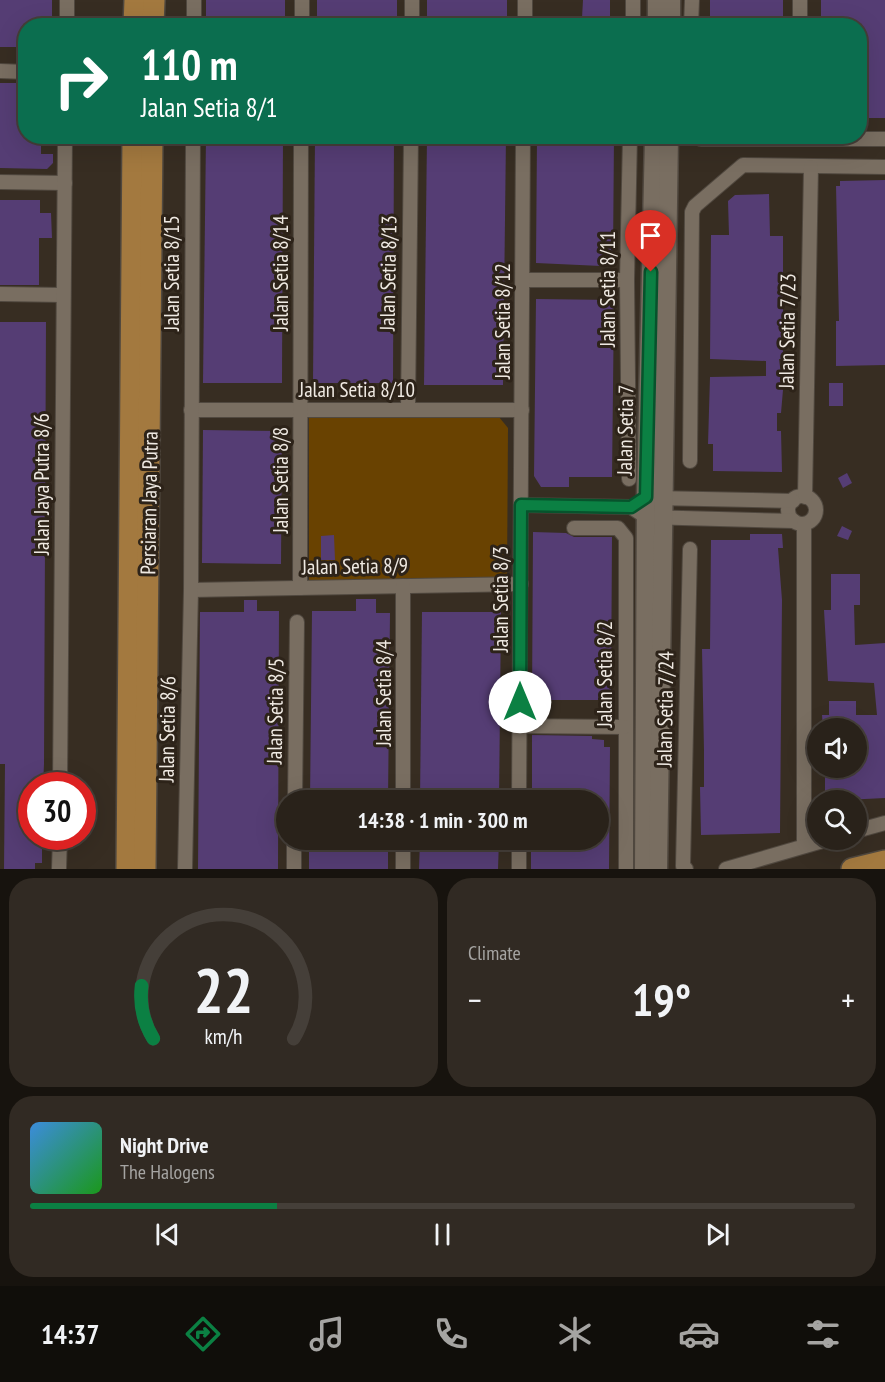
<!DOCTYPE html>
<meta charset="utf-8">
<style>
:root{--surface:#29221a;--page:#312a23;--text:#f1f3f6;--muted:#a5a4a2;--line:#453f39;--accent:#0b8043}
body{margin:0;font-family:"PT Sans Narrow",sans-serif;background:var(--page);color:var(--text);height:100vh;display:flex;flex-direction:column;font-size:22px;white-space:nowrap}
*{box-sizing:border-box;margin:0}
p{font-size:20px;color:var(--muted)}
.icon{flex:none;width:33px;height:33px;fill:none;stroke:currentColor;stroke-width:2;stroke-linecap:round;stroke-linejoin:round}
.map{position:relative;height:869px;overflow:hidden}
.sheet{display:flex;flex-direction:column;gap:9px;padding:9px;background:#17130e;flex:1}
.sheet>*{flex:none}
.top-card{position:absolute;left:18px;top:18px;width:849px;height:126px;border-radius:24px;box-shadow:0 6px 24px #0002,0 0 0 2px var(--line);background:#0b6e4f;color:#fff;overflow:hidden}
.controls{position:absolute;left:807px;top:718px;display:grid;gap:12px}
.controls a{display:grid;place-items:center;width:60px;height:60px;border-radius:50%;background:var(--surface);box-shadow:0 6px 24px #0002,0 0 0 2px var(--line);font-size:30px}
.speed{position:absolute;left:18px;top:772px;display:flex;gap:12px;font-size:30px;font-weight:700;text-align:center}
.speed>*{display:grid;place-content:center;width:78px;height:78px;border-radius:50%;background:var(--surface);box-shadow:0 6px 24px #0002,0 0 0 2px var(--line);line-height:1}
.speed .limit{border:9px solid #d22;background:#fff;color:#111}
.pin{position:absolute;display:grid;place-items:center;width:51px;height:51px;color:#fff;margin:-62px -26px;border-radius:50% 50% 50% 0;rotate:-45deg;box-shadow:0 0 6px #0007}
.pin .icon{rotate:45deg}
.me{position:absolute;width:66px;margin:-33px;rotate:0deg;stroke-linejoin:round;filter:drop-shadow(0 0 4px #0008)}
.turn{display:flex;align-items:center;gap:21px;height:126px;padding:0 24px;font-size:27px}
.turn .icon{width:78px;height:78px;stroke-width:2.5}
.turn b{display:block;font-size:42px;line-height:51px}
.big{font-size:45px;font-weight:700;line-height:1.1}
.sheet .tile{flex:1;display:flex;flex-direction:column;justify-content:center;gap:9px;min-width:0;padding:0 21px;border-radius:24px;background:var(--page)}
.sheet .dial{align-items:center;gap:0}
.dial svg{height:156px;overflow:visible;fill:none;stroke:var(--line);stroke-width:7;stroke-linecap:round;text-anchor:middle}
.dial text{fill:var(--text);stroke:none}
.song{display:flex;align-items:center;gap:18px}
.cover{width:72px;height:72px;border-radius:9px;background:linear-gradient(135deg,hsl(210 70% 55%),hsl(120 70% 35%))}
.played{height:6px;border-radius:3px;background:linear-gradient(90deg,var(--accent) 30%,var(--line) 30%)}
.keys{display:flex;justify-content:space-around;direction:ltr}
.heat{display:flex;justify-content:space-between;align-items:center;font-size:33px;direction:ltr}
.sheet .tiles{flex:1;display:grid;gap:9px;grid-template-columns:1fr 1fr}
.tile:last-child{grid-column:span 2}
.trip{position:absolute;left:276px;top:790px;width:333px;height:60px;border-radius:30px;background:var(--surface);box-shadow:0 6px 24px #0002,0 0 0 2px var(--line);font-weight:700;line-height:60px;text-align:center}
.tab-bar{display:flex;height:96px;justify-content:space-around;align-items:center;background:#100e0a;color:var(--muted)}
.tab-bar .icon{width:42px;height:42px}
.tab-bar .current{color:var(--accent)}
.tab-bar b{font-size:27px;color:var(--text)}
.map>svg:first-child{display:block}
.green{fill:#694201}
.building{fill:#553d74}
.lines{fill:none;stroke-linecap:round;stroke-linejoin:round}
.street-casing{stroke:#50483f;stroke-width:16}
.secondary-casing{stroke:#50483f;stroke-width:21}
.primary-casing{stroke:#50483f;stroke-width:24}
.street{stroke:#796e61;stroke-width:14}
.secondary{stroke:#796e61;stroke-width:18}
.primary{stroke:#a3793f;stroke-width:21}
.route-casing{stroke:#07532c;stroke-width:15}
.route{stroke:#0b8043;stroke-width:10}
.labels{text-anchor:middle;dominant-baseline:central;stroke-width:6;stroke-linejoin:round;paint-order:stroke}
.street-label{font-size:21px;fill:#efe9e2;stroke:#2d2319}
</style>
<div class="map">
<svg width="885" height="869" viewBox="0 0 885 869">
<rect width="100%" height="100%" fill="#372d22"/>
<polygon class="green" points="499,417 508,428 507,580 309,583 309,418"/>
<g class="building">
<polygon points="0,0 52,0 52,26 26,26 26,47 0,47"/>
<rect x="206" y="0" width="79" height="18"/>
<rect x="317" y="0" width="80" height="19"/>
<rect x="427" y="0" width="80" height="20"/>
<polygon points="583,0 610,0 610,18 582,18"/>
<rect x="710" y="0" width="73" height="26"/>
<polygon points="821,0 885,0 885,118 860,118 861,26 821,26"/>
<polygon points="0,83 26,83 26,136 41,136 41,154 53,154 53,163 47,169 0,168"/>
<polygon points="206,136 283,136 282,383 203,383"/>
<polygon points="315,136 394,136 393,383 313,383"/>
<polygon points="427,136 506,136 503,385 424,385"/>
<polygon points="537,136 614,136 613,257 601,257 601,266 536,263"/>
<polygon points="885,180 885,365 836,366 836,321 839,321 836,186 840,186 840,181"/>
<polygon points="769,194 770,236 783,236 783,359 779,359 783,390 781,413 777,413 777,431 781,431 782,472 713,471 713,444 708,444 710,377 766,376 766,361 710,359 711,235 729,235 728,201 735,195"/>
<polygon points="0,200 40,200 40,213 51,213 52,238 39,238 39,285 0,285"/>
<polygon points="536,299 614,300 612,477 569,477 569,487 541,487 534,476"/>
<polygon points="0,322 46,322 44,764 43,786 32,786 32,837 42,837 42,863 35,863 35,869 4,869 5,764 0,764"/>
<rect x="829" y="383" width="14" height="23"/>
<polygon points="203,430 282,431 281,564 202,563"/>
<polygon points="847,473 852,483 843,488 838,478"/>
<polygon points="842,526 852,531 848,540 837,536"/>
<polygon points="533,532 566,533 574,537 612,537 611,700 532,700"/>
<polygon points="750,534 782,534 783,548 778,548 782,600 780,833 701,835 700,787 704,787 704,751 702,649 710,649 711,540 750,540"/>
<polygon points="334,535 335,560 321,560 321,536"/>
<polygon points="831,574 860,574 860,605 854,605 855,645 885,643 885,798 825,801 825,768 856,768 856,729 823,729 822,715 829,715 829,701 856,701 856,715 877,715 874,683 828,681 824,610 831,610"/>
<polygon points="356,599 376,599 376,613 390,613 388,801 310,801 312,611 356,611"/>
<polygon points="244,600 257,600 257,611 279,611 278,869 198,869 200,612 244,612"/>
<polygon points="422,612 501,612 499,801 420,801"/>
<polygon points="532,735 592,736 592,739 604,740 604,747 610,747 609,869 531,869 531,840 598,840 598,801 532,801"/>
<rect x="309" y="840" width="79" height="29"/>
<polygon points="420,840 499,840 498,869 419,869"/>
</g>
<g class="lines">
<g class="street-casing">
<g id="street">
<polyline points="67,26 67,0"/>
<polyline points="194,26 194,0"/>
<polyline points="302,26 302,0"/>
<polyline points="412,26 412,0"/>
<polyline points="525,26 525,0"/>
<polyline points="633,26 633,0"/>
<polyline points="691,26 692,0"/>
<polyline points="800,26 800,0"/>
<polyline points="0,71 26,72"/>
<polyline points="698,136 701,139 885,139"/>
<polyline points="0,182 65,183"/>
<polyline points="523,280 627,280"/>
<polyline points="0,294 63,295"/>
<polyline points="408,409 411,136"/>
<polyline points="191,410 522,410"/>
<polyline points="690,461 692,212 695,206 743,165 885,167"/>
<polyline points="629,479 627,280 630,136"/>
<circle cx="802" cy="510" r="14"/>
<polyline points="805,497 811,167"/>
<polyline points="655,498 793,501"/>
<polyline points="521,505 631,507 646,517 794,521"/>
<polyline points="574,528 618,528 626,538 626,869"/>
<polyline points="300,588 301,136"/>
<polyline points="191,590 521,584"/>
<polyline points="520,726 624,727"/>
<polyline points="60,786 65,136"/>
<polyline points="295,801 297,622"/>
<polyline points="403,801 403,586"/>
<polyline points="519,801 523,136"/>
<polyline points="856,831 885,823"/>
<polyline points="804,846 804,524"/>
<polyline points="59,869 60,837"/>
<polyline points="185,869 191,590 193,136"/>
<polyline points="294,869 294,840"/>
<polyline points="403,869 403,840"/>
<polyline points="519,869 519,840"/>
<polyline points="686,869 683,866 690,549"/>
<polyline points="726,869 826,840"/>
</g>
</g>
<g class="secondary-casing">
<g id="secondary">
<polyline points="657,26 657,0"/>
<polyline points="671,26 671,0"/>
<polyline points="644,869 646,497 654,136"/>
<polyline points="658,869 669,136"/>
</g>
</g>
<g class="primary-casing">
<g id="primary">
<polyline points="134,26 135,0"/>
<polyline points="153,26 154,0"/>
<polyline points="127,869 133,136"/>
<polyline points="145,869 152,136"/>
<polyline points="852,869 885,861"/>
</g>
</g>
<use href="#street" class="street"/>
<use href="#secondary" class="secondary"/>
<use href="#primary" class="primary"/>
</g>
<g class="lines">
<g class="route-casing">
<polyline id="route" points="520,702 521,505 631,507 646,497 651,272"/>
</g>
<use href="#route" class="route"/>
</g>
<g class="labels">
<g class="street-label">
<text transform="translate(171 273) rotate(-90)">Jalan Setia 8/15</text>
<text transform="translate(280 273) rotate(-90)">Jalan Setia 8/14</text>
<text transform="translate(388 273) rotate(-89)">Jalan Setia 8/13</text>
<text transform="translate(607 289) rotate(-90)">Jalan Setia 8/11</text>
<text transform="translate(502 321) rotate(-90)">Jalan Setia 8/12</text>
<text transform="translate(787 331) rotate(-89)">Jalan Setia 7/23</text>
<text x="357" y="389">Jalan Setia 8/10</text>
<text transform="translate(625 430) rotate(-89)">Jalan Setia 7</text>
<text transform="translate(280 480) rotate(-90)">Jalan Setia 8/8</text>
<text transform="translate(41 484) rotate(-90)">Jalan Jaya Putra 8/6</text>
<text transform="translate(149 503) rotate(-89)">Persiaran Jaya Putra</text>
<text transform="translate(355 566) rotate(-1)">Jalan Setia 8/9</text>
<text transform="translate(500 599) rotate(-90)">Jalan Setia 8/3</text>
<text transform="translate(604 674) rotate(-90)">Jalan Setia 8/2</text>
<text transform="translate(383 693) rotate(-90)">Jalan Setia 8/4</text>
<text transform="translate(665 709) rotate(-89)">Jalan Setia 7/24</text>
<text transform="translate(275 711) rotate(-89)">Jalan Setia 8/5</text>
<text transform="translate(167 729) rotate(-89)">Jalan Setia 8/6</text>
</g>
</g>
</svg>
<div class="controls">
<a><svg class="icon" aria-label="sound" viewBox="0 0 24 24"><path d="M4 9h4l5-4v14l-5-4H4zM17 9q2 3 0 6"/></svg></a>
<a><svg class="icon" aria-label="search" viewBox="0 0 24 24"><circle cx="10" cy="10" r="6"/><path d="M15 15l6 6"/></svg></a>
</div>
<div class="speed"><div class="limit">30</div></div>
<div class="pin" style="left:651px;top:272px;background:#d93025"><svg class="icon" aria-label="arrive" viewBox="0 0 24 24"><path d="M6 21V4h12l-3 4 3 4H6"/></svg></div>
<svg class="me" style="left:520px;top:702px" viewBox="-20 -20 40 40"><circle r="19" fill="#fff"/><path d="M0-13L10 11 0 6-10 11z" fill="#0b8043"/></svg>
<div class="trip">14:38 · 1 min · 300 m</div>
<div class="top-card">
<div class="turn"><svg class="icon" aria-label="right" viewBox="0 0 24 24"><path d="M7 20v-9h11M14 6l5 5-5 5"/></svg><div><b>110 m</b>Jalan Setia 8/1</div></div>
</div>
</div>
<section class="sheet">
<div class="tiles">
<div class="tile dial"><svg viewBox="0 0 100 80">
<path d="M14 69A42 42 0 1 1 86 69"/>
<path d="M14 69A42 42 0 0 1 8 42" stroke="#0b8043"/>
<text x="50" y="56" font-size="32" font-weight="700">22</text>
<text x="50" y="72" font-size="11">km/h</text>
</svg></div>
<div class="tile"><p>Climate</p>
<div class="heat"><a>−</a><b class="big">19°</b><a>+</a></div>
</div>
<div class="tile">
<div class="song"><i class="cover"></i><div><b>Night Drive</b><p>The Halogens</p></div></div>
<div class="played"></div>
<div class="keys"><svg class="icon" aria-label="previous" viewBox="0 0 24 24"><path d="M18 5L8 12l10 7zM5 5v14"/></svg><svg class="icon" aria-label="pause" viewBox="0 0 24 24"><path d="M8 5v14M16 5v14"/></svg><svg class="icon" aria-label="next" viewBox="0 0 24 24"><path d="M6 5l10 7-10 7zM19 5v14"/></svg></div>
</div>
</div>
</section>
<nav class="tab-bar">
<b>14:37</b>
<svg class="icon current" aria-label="directions" viewBox="0 0 24 24"><path d="M12 3l9 9-9 9-9-9zM9 14v-3h6M13 9l2 2-2 2"/></svg>
<svg class="icon" aria-label="music" viewBox="0 0 24 24"><path d="M9 18V5l10-2v13"/><circle cx="6" cy="18" r="3"/><circle cx="16" cy="16" r="3"/></svg>
<svg class="icon" aria-label="phone" viewBox="0 0 24 24"><path d="M5 4h4l2 5-3 2q2 4 5 5l2-3 5 2v4C11 20 4 13 5 4z"/></svg>
<svg class="icon" aria-label="climate" viewBox="0 0 24 24"><path d="M12 3v18M4 7l16 10M4 17L20 7"/></svg>
<svg class="icon" aria-label="car" viewBox="0 0 24 24"><path d="M5 17H2v-5l4-1 3-4h7l3 4 3 1v5h-3M9 17h6M6 11h13"/><circle cx="7" cy="17" r="2"/><circle cx="17" cy="17" r="2"/></svg>
<svg class="icon" aria-label="filters" viewBox="0 0 24 24"><path d="M4 7h16M4 17h16"/><circle cx="9" cy="7" r="2"/><circle cx="15" cy="17" r="2"/></svg>
</nav>
